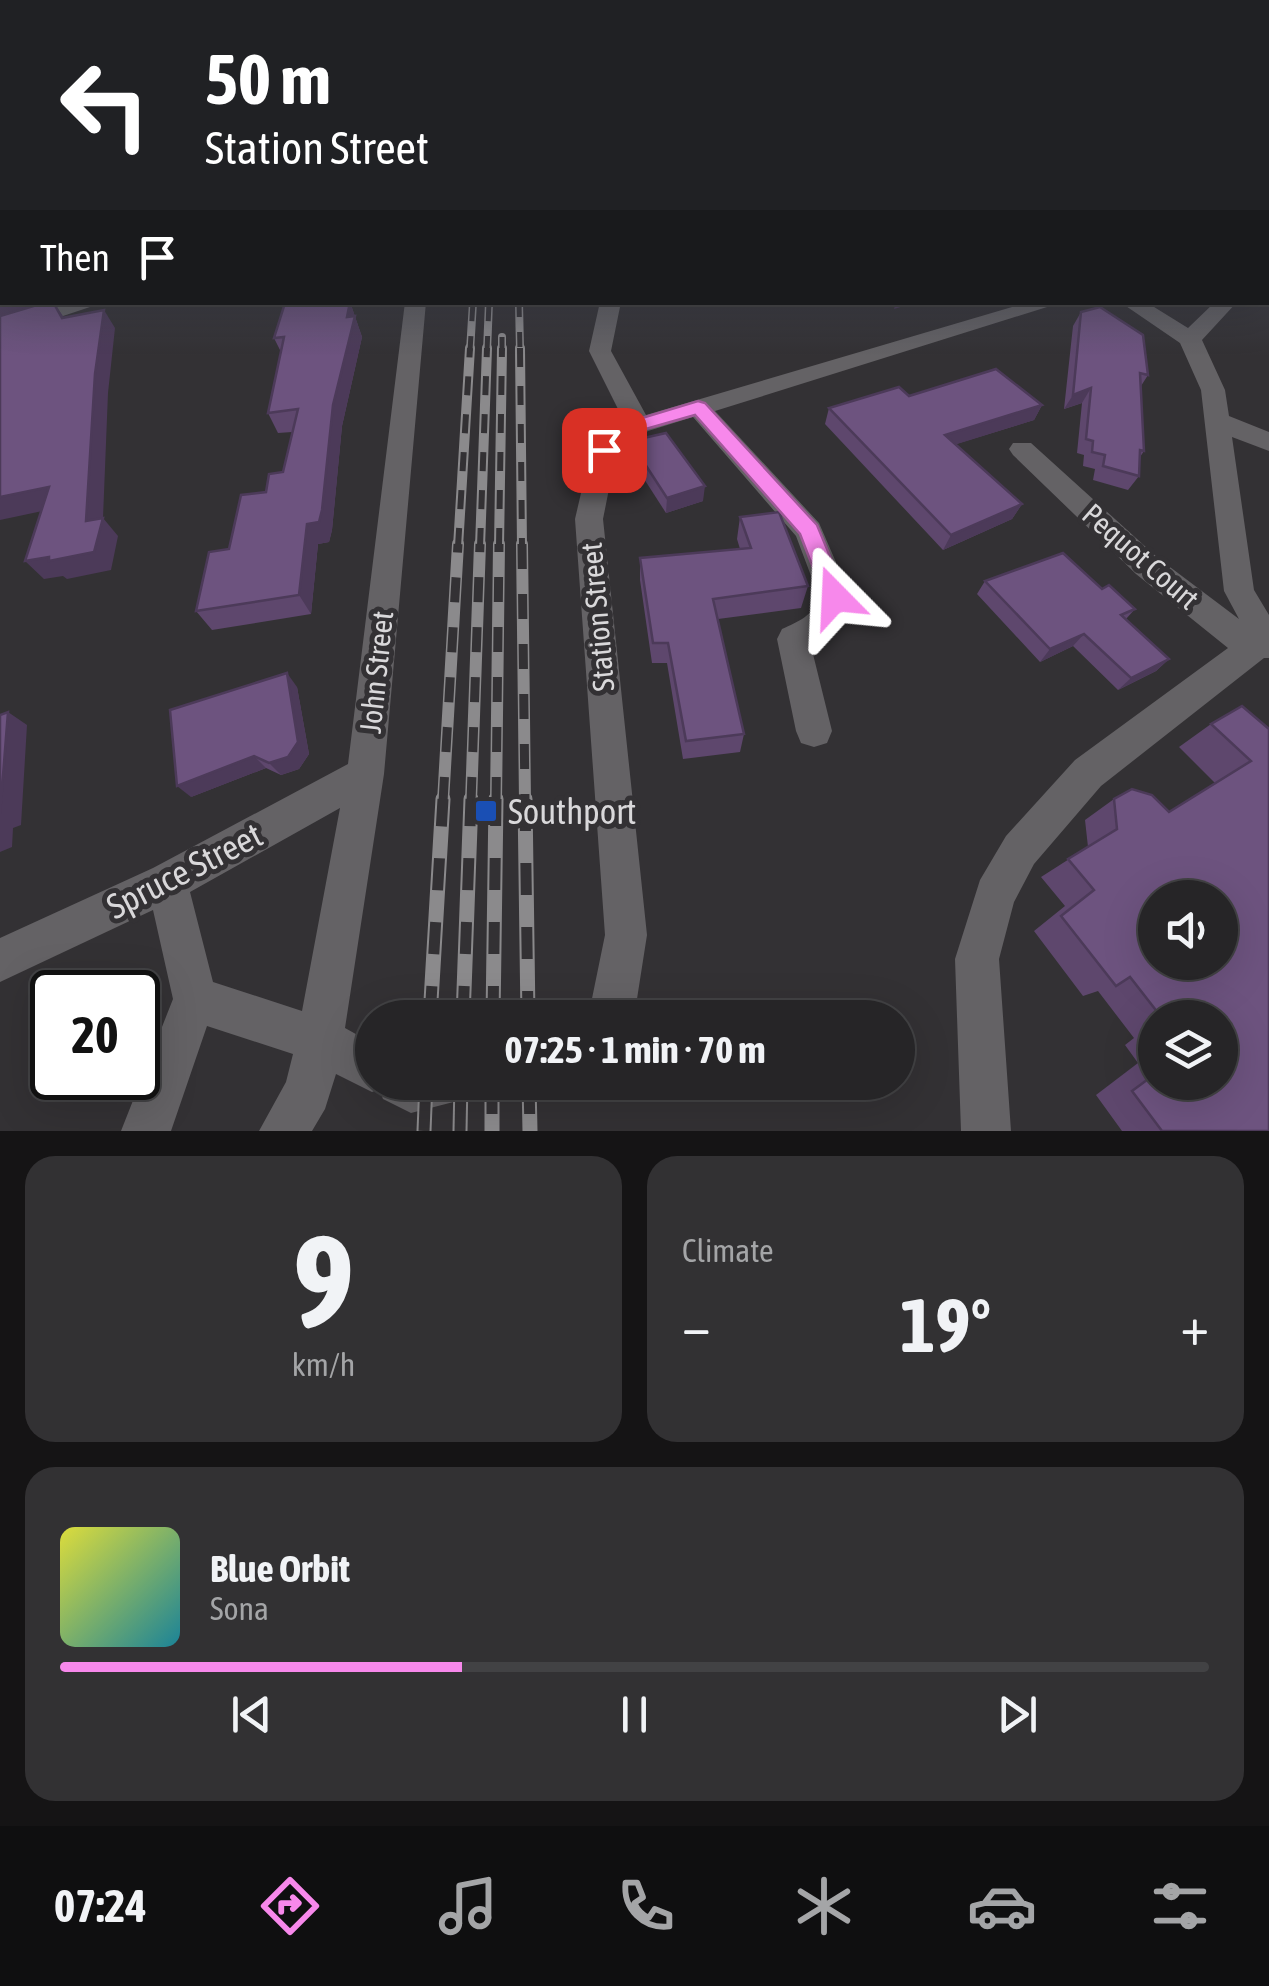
<!DOCTYPE html>
<meta charset="utf-8">
<style>
:root{--surface:#262527;--page:#323133;--text:#f1f3f6;--muted:#a4a5a7;--line:#424244;--accent:#f788eb}
body{margin:0;font-family:"Asap Condensed",sans-serif;background:var(--page);color:var(--text);height:100vh;display:flex;flex-direction:column;font-size:38px;white-space:nowrap}
*{box-sizing:border-box;margin:0}
p{font-size:32px;color:var(--muted)}
.icon{flex:none;width:55px;height:55px;fill:none;stroke:currentColor;stroke-width:2;stroke-linecap:round;stroke-linejoin:round}
.map{position:relative;height:1131px;overflow:hidden}
.panel{display:flex;flex-direction:column;gap:25px;padding:25px;background:#151415;flex:1}
.panel>*{flex:none}
.guide{position:absolute;left:0px;top:0px;width:1270px;height:305px;box-shadow:0 10px 40px #0002,0 0 0 2px var(--line);background:#202124;color:#fff;overflow:hidden}
.controls{position:absolute;left:1138px;top:880px;display:grid;gap:20px}
.controls a{display:grid;place-items:center;width:100px;height:100px;border-radius:50%;background:var(--surface);box-shadow:0 10px 40px #0002,0 0 0 2px var(--line);font-size:50px}
.speed{position:absolute;left:30px;top:970px;display:flex;gap:20px;font-size:50px;font-weight:700;text-align:center}
.speed>*{display:grid;place-content:center;width:130px;height:130px;border-radius:50%;background:var(--surface);box-shadow:0 10px 40px #0002,0 0 0 2px var(--line);line-height:1}
.speed .limit{border:5px solid #111;border-radius:15px;background:#fff;color:#111}
.pin{position:absolute;display:grid;place-items:center;width:85px;height:85px;color:#fff;margin:-42px;border-radius:20px;box-shadow:0 5px 15px #0006}
.me{position:absolute;width:110px;margin:-55px;rotate:339deg;stroke-linejoin:round;filter:drop-shadow(0 0 8px #0008)}
.turn{display:flex;align-items:center;gap:35px;height:210px;padding:0 40px;font-size:45px}
.turn .icon{width:130px;height:130px;stroke-width:2.5}
.turn b{display:block;font-size:70px;line-height:85px}
.then{display:flex;align-items:center;height:95px;padding:0 40px;background:#0003;gap:20px;font-size:38px}
.big{font-size:75px;font-weight:700;line-height:1.1}
.panel .widget{flex:1;display:flex;flex-direction:column;justify-content:center;gap:15px;min-width:0;padding:0 35px;border-radius:30px;background:var(--page)}
.panel .dial{align-items:center;gap:0}
.dial b{font-size:130px;line-height:1}
.song{display:flex;align-items:center;gap:30px}
.cover{width:120px;height:120px;border-radius:15px;background:linear-gradient(135deg,hsl(60 70% 55%),hsl(190 70% 35%))}
.played{height:10px;border-radius:5px;background:linear-gradient(90deg,var(--accent) 35%,var(--line) 35%)}
.keys{display:flex;justify-content:space-around;direction:ltr}
.heat{display:flex;justify-content:space-between;align-items:center;font-size:55px;direction:ltr}
.panel .tiles{flex:1;display:grid;gap:25px;grid-template-columns:1fr 1fr}
.widget:last-child{grid-column:span 2}
.trip{position:absolute;left:355px;top:1000px;width:560px;height:100px;border-radius:50px;background:var(--surface);box-shadow:0 10px 40px #0002,0 0 0 2px var(--line);font-weight:700;line-height:100px;text-align:center}
.tabs{display:flex;height:160px;justify-content:space-around;align-items:center;background:#0f0f10;color:var(--muted)}
.tabs .icon{width:70px;height:70px}
.tabs .active{color:var(--accent)}
.tabs b{font-size:45px;color:var(--text)}
.map>svg:first-child{display:block}
.lines{fill:none;stroke-linecap:round;stroke-linejoin:round}
.minor{fill:#646265;fill-rule:evenodd}
.rail-far3-casing{stroke:#8b8a8c;stroke-width:8}
.rail-far2-casing{stroke:#8b8a8c;stroke-width:10}
.rail-far1-casing{stroke:#8b8a8c;stroke-width:12}
.rail-casing{stroke:#8b8a8c;stroke-width:15}
.rail-far3{stroke:#333134;stroke-width:5;stroke-dasharray:15;stroke-linecap:butt}
.rail-far2{stroke:#333134;stroke-width:6;stroke-dasharray:19;stroke-linecap:butt}
.rail-far1{stroke:#333134;stroke-width:9;stroke-dasharray:25;stroke-linecap:butt}
.rail{stroke:#333134;stroke-width:11;stroke-dasharray:32;stroke-linecap:butt}
.wall{fill:#5e476d;fill-rule:evenodd}
.shaded-wall{fill:#4c3a59}
.building{fill:#6d537f;stroke:#4c3a59;stroke-width:2.5;fill-rule:evenodd}
.route{fill:#f788eb;stroke:#a15899;stroke-width:2.5}
.transit-dot{fill:#1a4fb4;stroke:#333134;stroke-width:4}
.labels{text-anchor:middle;dominant-baseline:central;stroke-width:10;stroke-linejoin:round;paint-order:stroke}
.street-label{font-size:30px;fill:#d9d8da;stroke:#333134}
.near-poi-label{font-size:35px;fill:#d9d8da;stroke:#333134;text-anchor:start}
.near-street-label{font-size:35px;fill:#d9d8da;stroke:#333134}
</style>
<div class="map">
<svg width="1269" height="1131" viewBox="0 0 1269 1131">
<rect width="100%" height="100%" fill="#333134"/>
<g class="lines">
<g class="minor">
<polygon points="1269,254 1269,267 1268,267 1268,255"/>
<polygon points="71,302 105,302 0,337 0,323"/>
<path d="M405,302H426L384,774L345,1028L372,1043V1082H472L465,1099L411,1113L383,1099L379,1089L372,1092L336,1074L325,1109L312,1131H259L286,1082L293,1054L207,1026L171,1131H121L173,999L153,910L0,982V938L153,868L348,764ZM340,808L302,1011L213,982L190,892Z"/>
<path d="M600,302H621L611,351L646,415L1029,302H1063L715,411L819,523L851,597L841,622L811,646L832,731L827,743L814,747L801,743L796,731L777,639L782,629C798,622 814,615 819,597L796,536L693,417L648,431L616,454L603,519L647,935L634,1018H588L605,935L575,519L591,450L625,423L589,351Z"/>
<polygon points="1120,302 1146,302 1188,328 1215,302 1237,302 1202,340 1225,390 1229,416 1269,432 1269,451 1232,437 1254,590 1269,615 1269,658 1264,658 1101,786 1034,864 1014,902 999,959 1011,1131 961,1131 955,959 980,880 1006,836 1075,760 1228,648 1136,574 1013,455 1009,449 1013,443 1031,443 1158,558 1239,619 1224,591 1201,390 1180,343"/>
</g>
<g class="rail-far3-casing">
<g id="rail-far3">
<polyline points="519,302 520,351"/>
<polyline points="470,351 473,302"/>
<polyline points="487,351 489,302"/>
<polyline points="502,351 502,337"/>
</g>
</g>
<g class="rail-far2-casing">
<g id="rail-far2">
<polyline points="520,348 522,547"/>
<polyline points="458,547 470,348"/>
<polyline points="480,547 487,348"/>
<polyline points="499,547 502,348"/>
</g>
</g>
<g class="rail-far1-casing">
<g id="rail-far1">
<polyline points="522,544 525,802"/>
<polyline points="443,802 458,544"/>
<polyline points="471,802 480,544"/>
<polyline points="496,802 499,544"/>
</g>
</g>
<g class="rail-casing">
<g id="rail">
<polyline points="525,799 528,1018"/>
<polyline points="430,1018 443,799"/>
<polyline points="463,1018 471,799"/>
<polyline points="493,1018 496,799"/>
<polyline points="492,1082 492,1131"/>
<polyline points="529,1082 530,1131"/>
<polyline points="424,1131 426,1082"/>
<polyline points="460,1131 461,1082"/>
</g>
</g>
<use href="#rail-far3" class="rail-far3"/>
<use href="#rail-far2" class="rail-far2"/>
<use href="#rail-far1" class="rail-far1"/>
<use href="#rail" class="rail"/>
</g>
<g class="wall">
<polygon points="350,302 362,337 342,426 332,530 329,542 318,544 311,614 212,630 196,611 229,549 266,492 283,472 292,432 278,433 268,413 281,352 274,338"/>
<polygon points="1081,312 1148,375 1141,386 1144,451 1140,457 1139,476 1128,490 1093,480 1095,469 1083,466 1084,455 1077,453 1082,403 1064,409 1073,326"/>
<polygon points="909,396 1042,405 1034,420 956,444 1022,504 1012,519 943,550 825,424 829,408"/>
<polygon points="630,441 703,501 666,513 630,457"/>
<polygon points="740,517 808,586 801,608 718,619 744,734 740,752 683,759 667,663 652,663 640,580 640,558 740,549 737,539"/>
<polygon points="985,581 1102,589 1135,609 1126,619 1169,659 1156,671 1118,690 1073,646 1040,662 977,594"/>
<polygon points="297,687 309,754 299,769 281,775 266,768 191,797"/>
<path d="M1211,724L1269,729V1131H1122L1096,1095L1138,1063L1125,1045L1134,1038L1098,991L1083,996L1034,931L1065,906L1041,877L1088,847L1085,820L1114,799L1169,812L1215,783L1179,747ZM1155,1018H1220L1155,1082Z"/>
</g>
<g class="shaded-wall">
<polygon points="2,296 2,302 55,302 54,303 65,319 0,319 0,297"/>
<polygon points="350,302 362,337 342,426 332,530 329,542 318,544 311,614 299,595 307,524 333,405"/>
<polygon points="896,302 917,302 894,309"/>
<polygon points="104,310 115,328 108,393 103,518 118,536 111,570 67,579 63,576 44,579 25,561 86,521 95,374"/>
<polygon points="1091,388 1082,403 1064,409 1073,395"/>
<polygon points="1042,405 1034,420 938,450 945,435"/>
<polygon points="705,486 703,501 666,513 667,498"/>
<polygon points="49,487 66,506 0,520 0,497"/>
<polygon points="1022,504 1012,519 943,550 951,535"/>
<polygon points="1084,634 1073,646 1040,662 1050,649"/>
<polygon points="1169,659 1156,671 1118,690 1131,678"/>
<polygon points="287,673 297,687 309,754 299,769 281,775 269,763"/>
<polygon points="8,712 27,725 21,825 13,828 12,847 0,852 0,814"/>
<polygon points="254,756 266,768 191,797 177,786"/>
</g>
<g class="building">
<polygon points="0,235 2,235 2,296 0,297"/>
<polygon points="47,302 53,302 62,318 104,310 95,374 86,521 103,518 94,552 49,561 49,557 25,561 49,487 0,497 0,316"/>
<polygon points="350,302 347,317 355,316 333,405 322,510 319,522 307,524 299,595 196,611 209,552 229,549 241,495 266,492 269,474 283,472 298,409 268,413 284,337 274,338 285,303"/>
<polygon points="1100,307 1143,335 1148,375 1140,373 1144,451 1140,450 1139,476 1103,466 1105,455 1092,452 1093,441 1086,439 1091,388 1073,395 1081,312"/>
<polygon points="996,369 1042,405 945,435 1022,504 951,535 829,408 899,387 909,396"/>
<polygon points="666,433 705,486 667,498 630,441"/>
<polygon points="779,512 808,586 713,599 744,734 686,741 668,643 653,643 640,558 751,548 740,517"/>
<polygon points="1063,553 1102,589 1109,585 1135,609 1121,615 1169,659 1131,678 1084,634 1050,649 985,581"/>
<polygon points="287,673 298,742 288,757 269,763 254,756 177,786 170,710"/>
<path d="M1242,706L1269,729V1131H1162L1132,1091L1155,1074V1082H1220V1018H1162L1130,977L1116,986L1061,916L1094,890L1068,859L1117,829L1114,799L1132,789L1152,795L1169,812L1251,761L1211,724ZM1155,898H1220V962H1155Z"/>
<polygon points="8,712 0,814 0,715"/>
</g>
<linearGradient id="sky" x2="0" y2="1"><stop stop-color="#1c1b1d"/><stop offset="0.56" stop-color="#4a4e5c"/><stop offset="1" stop-color="#4a4e5c" stop-opacity="0"/></linearGradient>
<rect width="1269" height="356" fill="url(#sky)"/>
<polygon class="route" points="698,401 705,403 817,525 847,597 844,604 827,604 800,534 695,415 646,429 610,455 597,455 594,450 632,421"/>
<rect class="transit-dot" x="474" y="799" width="24" height="24" rx="5"/>
<g class="labels">
<g class="street-label">
<text transform="translate(1141 556) rotate(41)">Pequot Court</text>
<text transform="translate(597 617) rotate(-95)">Station Street</text>
<text transform="translate(376 672) rotate(-84)">John Street</text>
</g>
<g class="near-poi-label">
<text x="508" y="811">Southport</text>
</g>
<g class="near-street-label">
<text transform="translate(184 870) rotate(-27)">Spruce Street</text>
</g>
</g>
</svg>
<div class="controls">
<a><svg class="icon" aria-label="sound" viewBox="0 0 24 24"><path d="M4 9h4l5-4v14l-5-4H4zM17 9q2 3 0 6"/></svg></a>
<a><svg class="icon" aria-label="layers" viewBox="0 0 24 24"><path d="M12 4l9 5-9 5-9-5zM3 14l9 5 9-5"/></svg></a>
</div>
<div class="speed"><div class="limit">20</div></div>
<div class="pin" style="left:604px;top:450px;background:#d93025"><svg class="icon" aria-label="arrive" viewBox="0 0 24 24"><path d="M6 21V4h12l-3 4 3 4H6"/></svg></div>
<svg class="me" style="left:835px;top:597px" viewBox="-20 -20 40 40"><path d="M0-17L14 15 0 8-14 15z" fill="#f788eb" stroke="#fff" stroke-width="4"/></svg>
<div class="trip">07:25 · 1 min · 70 m</div>
<div class="guide">
<div class="turn"><svg class="icon" aria-label="left" viewBox="0 0 24 24"><path d="M17 20v-9H6M10 6l-5 5 5 5"/></svg><div><b>50 m</b>Station Street</div></div>
<div class="then">Then<svg class="icon" aria-label="arrive" viewBox="0 0 24 24"><path d="M6 21V4h12l-3 4 3 4H6"/></svg></div>
</div>
</div>
<section class="panel">
<div class="tiles">
<div class="widget dial"><b>9</b><p>km/h</p></div>
<div class="widget"><p>Climate</p>
<div class="heat"><a>−</a><b class="big">19°</b><a>+</a></div>
</div>
<div class="widget">
<div class="song"><i class="cover"></i><div><b>Blue Orbit</b><p>Sona</p></div></div>
<div class="played"></div>
<div class="keys"><svg class="icon" aria-label="previous" viewBox="0 0 24 24"><path d="M18 5L8 12l10 7zM5 5v14"/></svg><svg class="icon" aria-label="pause" viewBox="0 0 24 24"><path d="M8 5v14M16 5v14"/></svg><svg class="icon" aria-label="next" viewBox="0 0 24 24"><path d="M6 5l10 7-10 7zM19 5v14"/></svg></div>
</div>
</div>
</section>
<nav class="tabs">
<b>07:24</b>
<svg class="icon active" aria-label="directions" viewBox="0 0 24 24"><path d="M12 3l9 9-9 9-9-9zM9 14v-3h6M13 9l2 2-2 2"/></svg>
<svg class="icon" aria-label="music" viewBox="0 0 24 24"><path d="M9 18V5l10-2v13"/><circle cx="6" cy="18" r="3"/><circle cx="16" cy="16" r="3"/></svg>
<svg class="icon" aria-label="phone" viewBox="0 0 24 24"><path d="M5 4h4l2 5-3 2q2 4 5 5l2-3 5 2v4C11 20 4 13 5 4z"/></svg>
<svg class="icon" aria-label="climate" viewBox="0 0 24 24"><path d="M12 3v18M4 7l16 10M4 17L20 7"/></svg>
<svg class="icon" aria-label="car" viewBox="0 0 24 24"><path d="M5 17H2v-5l4-1 3-4h7l3 4 3 1v5h-3M9 17h6M6 11h13"/><circle cx="7" cy="17" r="2"/><circle cx="17" cy="17" r="2"/></svg>
<svg class="icon" aria-label="filters" viewBox="0 0 24 24"><path d="M4 7h16M4 17h16"/><circle cx="9" cy="7" r="2"/><circle cx="15" cy="17" r="2"/></svg>
</nav>
